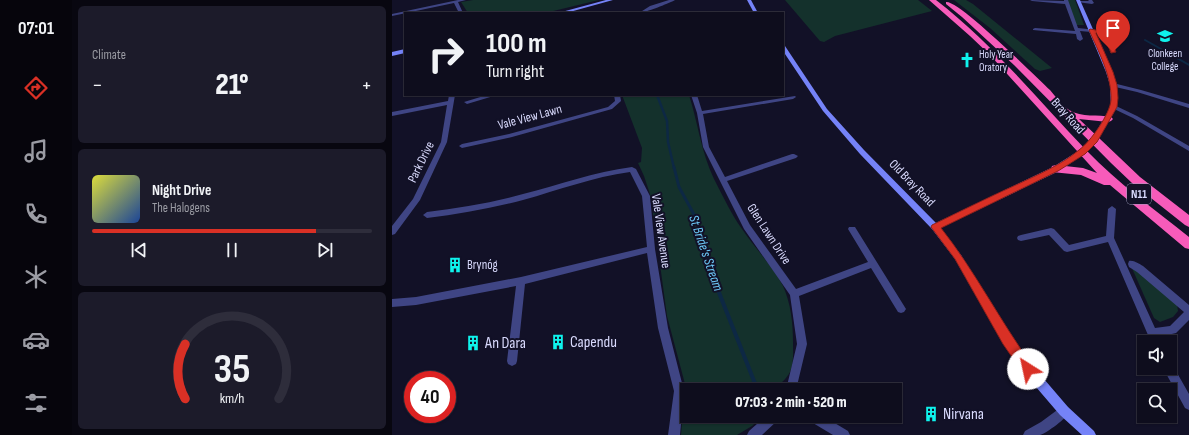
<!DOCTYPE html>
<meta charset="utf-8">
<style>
:root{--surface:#0e0d1d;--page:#1c1b2a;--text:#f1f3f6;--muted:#9b9ca4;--line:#2e2d3b;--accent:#d93025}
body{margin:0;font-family:"Sofia Sans Condensed",sans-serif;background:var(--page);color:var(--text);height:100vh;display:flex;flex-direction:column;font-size:15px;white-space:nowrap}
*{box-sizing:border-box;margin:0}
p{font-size:13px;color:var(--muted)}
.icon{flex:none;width:22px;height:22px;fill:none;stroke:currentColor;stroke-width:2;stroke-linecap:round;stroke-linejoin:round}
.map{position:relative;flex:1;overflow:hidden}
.sheet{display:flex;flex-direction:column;gap:6px;padding:6px;background:#080710;width:320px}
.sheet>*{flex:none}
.guide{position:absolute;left:12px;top:12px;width:380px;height:84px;border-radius:0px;box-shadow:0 1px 3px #0004,0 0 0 1px var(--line);background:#0e0d1d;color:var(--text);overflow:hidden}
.tools{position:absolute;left:745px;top:335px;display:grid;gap:8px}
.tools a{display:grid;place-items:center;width:40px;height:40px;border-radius:0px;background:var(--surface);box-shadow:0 1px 3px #0004,0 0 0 1px var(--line);font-size:20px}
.speed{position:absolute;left:12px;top:371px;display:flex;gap:8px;font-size:20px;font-weight:700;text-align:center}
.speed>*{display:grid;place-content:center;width:52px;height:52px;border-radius:50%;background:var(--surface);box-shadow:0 1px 3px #0004,0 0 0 1px var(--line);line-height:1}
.speed .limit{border:6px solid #d22;background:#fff;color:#111}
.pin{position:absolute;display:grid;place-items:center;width:34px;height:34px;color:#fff;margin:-41px -17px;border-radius:50% 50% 50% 0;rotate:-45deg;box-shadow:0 0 4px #0007}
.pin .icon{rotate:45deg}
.me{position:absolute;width:44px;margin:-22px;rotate:325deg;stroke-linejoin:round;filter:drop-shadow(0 0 3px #0008)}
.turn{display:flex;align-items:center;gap:14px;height:84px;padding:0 16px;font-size:18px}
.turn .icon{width:52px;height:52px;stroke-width:2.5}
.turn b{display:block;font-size:28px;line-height:34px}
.big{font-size:30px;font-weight:800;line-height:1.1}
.sheet .tile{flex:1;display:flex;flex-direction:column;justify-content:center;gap:6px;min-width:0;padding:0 14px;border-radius:6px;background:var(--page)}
.sheet .dial{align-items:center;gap:0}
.dial svg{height:104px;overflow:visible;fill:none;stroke:var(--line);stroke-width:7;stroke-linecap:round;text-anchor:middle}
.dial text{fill:var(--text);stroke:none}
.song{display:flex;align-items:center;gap:12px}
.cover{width:48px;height:48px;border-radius:6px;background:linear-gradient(135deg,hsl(60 70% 55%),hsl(220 70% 35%))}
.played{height:4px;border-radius:2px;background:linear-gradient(90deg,var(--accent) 80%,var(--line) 80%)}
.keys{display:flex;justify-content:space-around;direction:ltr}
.heat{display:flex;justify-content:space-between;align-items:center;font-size:22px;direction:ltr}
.trip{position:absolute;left:288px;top:383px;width:222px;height:40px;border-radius:0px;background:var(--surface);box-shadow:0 1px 3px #0004,0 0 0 1px var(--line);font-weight:800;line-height:40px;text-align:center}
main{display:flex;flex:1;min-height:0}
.tabs{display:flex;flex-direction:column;width:72px;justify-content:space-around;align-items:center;background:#06050c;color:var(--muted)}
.tabs .icon{width:28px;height:28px}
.tabs .on{color:var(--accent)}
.tabs b{font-size:18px;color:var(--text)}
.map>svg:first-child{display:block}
.green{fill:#14312c}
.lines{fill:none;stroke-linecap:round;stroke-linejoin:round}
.stream-far3{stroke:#0d2844;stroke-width:2}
.stream-far2{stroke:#0d2844;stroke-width:2.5}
.stream-far1{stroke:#0d2844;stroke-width:3}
.stream{stroke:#0d2844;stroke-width:4}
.street{fill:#3f4584;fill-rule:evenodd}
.secondary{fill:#7583f8;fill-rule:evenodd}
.highway{fill:#f75bba;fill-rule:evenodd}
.route{fill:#d93025;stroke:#8d1f18}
.labels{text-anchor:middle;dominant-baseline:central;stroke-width:4;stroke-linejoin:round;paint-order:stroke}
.far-poi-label{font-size:11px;fill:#d9dafd;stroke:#121127}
.shield{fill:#121127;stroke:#9d9ebd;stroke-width:1}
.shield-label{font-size:12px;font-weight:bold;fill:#d9dafd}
.street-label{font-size:13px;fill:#d9dafd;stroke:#121127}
.poi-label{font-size:13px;fill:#d9dafd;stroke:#121127;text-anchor:start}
.water-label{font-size:14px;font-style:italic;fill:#6dc9f8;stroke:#121127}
.near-poi-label{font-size:16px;fill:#d9dafd;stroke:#121127;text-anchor:start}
</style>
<main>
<nav class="tabs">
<b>07:01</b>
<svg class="icon on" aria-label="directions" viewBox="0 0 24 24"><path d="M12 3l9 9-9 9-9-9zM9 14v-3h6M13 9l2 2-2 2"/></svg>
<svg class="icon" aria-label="music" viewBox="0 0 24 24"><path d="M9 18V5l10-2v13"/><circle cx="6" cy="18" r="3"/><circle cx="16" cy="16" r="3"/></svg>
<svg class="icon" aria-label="phone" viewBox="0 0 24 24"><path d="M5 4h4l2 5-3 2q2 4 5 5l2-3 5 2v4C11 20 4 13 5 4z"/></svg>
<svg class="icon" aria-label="climate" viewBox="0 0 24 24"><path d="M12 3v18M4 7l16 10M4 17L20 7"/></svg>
<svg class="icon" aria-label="car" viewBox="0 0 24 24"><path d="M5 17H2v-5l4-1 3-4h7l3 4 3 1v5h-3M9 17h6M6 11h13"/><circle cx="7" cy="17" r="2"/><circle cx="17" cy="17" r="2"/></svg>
<svg class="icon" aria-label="filters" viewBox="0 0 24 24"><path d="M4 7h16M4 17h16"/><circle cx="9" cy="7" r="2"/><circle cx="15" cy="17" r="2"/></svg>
</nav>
<section class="sheet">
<div class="tile"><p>Climate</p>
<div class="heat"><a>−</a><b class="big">21°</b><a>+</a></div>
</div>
<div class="tile">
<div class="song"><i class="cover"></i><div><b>Night Drive</b><p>The Halogens</p></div></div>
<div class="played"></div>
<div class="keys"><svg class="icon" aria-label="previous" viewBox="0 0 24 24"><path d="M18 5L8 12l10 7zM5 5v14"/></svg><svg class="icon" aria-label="pause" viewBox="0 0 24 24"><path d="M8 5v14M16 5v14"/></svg><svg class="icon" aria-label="next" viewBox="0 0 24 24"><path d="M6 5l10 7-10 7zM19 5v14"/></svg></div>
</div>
<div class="tile dial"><svg viewBox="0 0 100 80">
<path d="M14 69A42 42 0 1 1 86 69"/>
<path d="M14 69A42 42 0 0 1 14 27" stroke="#d93025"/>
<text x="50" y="56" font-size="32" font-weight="700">35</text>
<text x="50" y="72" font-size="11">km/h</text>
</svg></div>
</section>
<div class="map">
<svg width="797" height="435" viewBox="0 0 797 435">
<rect width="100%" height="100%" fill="#121127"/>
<g class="green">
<polygon points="81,0 207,0 153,13 76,13 69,2"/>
<polygon points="393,0 526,0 540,11 443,36 432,42 428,41"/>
<polygon points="562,0 574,0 581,4 660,68 648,71 643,69 598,28"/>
<polygon points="674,0 683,0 692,25 683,25"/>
<path d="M230,95H297C306,123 309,152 322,179C331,196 339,214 350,229C362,247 382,268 391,286C399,304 401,323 401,342C401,352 402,363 398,372C394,380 387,384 382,390H295V416H371L360,426L345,435H289L293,384L275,316L262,220L258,194L252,176L246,163L249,162L250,148Z"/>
<polygon points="739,266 785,304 786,311 781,317 768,322 762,318"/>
</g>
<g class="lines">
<polyline class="stream-far3" points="753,40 797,65"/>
<polyline class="stream-far2" points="265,95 275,121 276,142 282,168"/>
<polyline class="stream-far1" points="282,167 287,187 305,220 318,269 325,286"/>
<polyline class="stream" points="324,285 364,386"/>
<g class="street">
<polygon points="66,0 74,0 66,2 71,13 67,13 62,3 0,16 0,14"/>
<path d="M277,0H283C278,3 252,13 247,13L258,6Z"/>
<polygon points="638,0 672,1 672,0 676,0 686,28 714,31 724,52 719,53 710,33 688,31 691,39 688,41 685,39 684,34 641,30 641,29 643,28 683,31 673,4 640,1"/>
<polygon points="696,0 700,0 702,3 700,4 685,2 687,1 697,1"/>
<polygon points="721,83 749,90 797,104 797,108 745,92 719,86 719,84"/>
<polygon points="57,95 63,95 55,142 28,200 3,234 0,235 0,226 21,199 49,142 55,105 0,116 0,112 56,101"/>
<polygon points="95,95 105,95 75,104 72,102"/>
<polygon points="222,95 228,95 229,101 220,109 120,137 70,148 67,146 70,144 117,134 216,107 223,101"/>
<polygon points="299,95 305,95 310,111 403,96 404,97 401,99 311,114 317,147 333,177 400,154 402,154 406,156 404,158 335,181 358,225 404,289 476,262 456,229 457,227 463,227 514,309 512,312 509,313 506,312 479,268 407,296 415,344 404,390 394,390 405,344 398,295 352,229 311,147 305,113"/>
<polygon points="722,105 745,116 797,146 797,151 741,118 720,108 719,107"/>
<path d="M240,167L244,169L258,196L263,249L276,328L292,391L288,435H276L282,391L266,328L255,253L133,284L125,361L124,364L120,366L116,364L115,361L124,286L24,305L0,307V299L24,297L129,277L255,247L250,196L238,172C201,177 167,190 131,200C100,208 67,214 35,218L31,215L35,212C67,208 99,203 131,194C167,185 202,172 240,167Z"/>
<path d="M720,206L724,209L722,238L763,328L778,326L792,312L745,272L737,267L736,264L737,261C742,260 747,264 751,266L797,305V320L784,333L767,337L769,342H759L716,242L675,252L672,251L657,235L629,241L626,240L625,238L626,236L629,235L659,228L662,229L677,245L714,236L716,209Z"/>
<polygon points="778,364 780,364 797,394 797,410 793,408 771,368 778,368"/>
<path d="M672,405L676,407L678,411C675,418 655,433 648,435C643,435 636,435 631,435L633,431L649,422Z"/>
<polygon points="374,416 403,416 401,420 397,422 389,420 388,416 386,420 370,435 355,435 357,431"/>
<polygon points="414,416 431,416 456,431 458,435 441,435 416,420"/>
</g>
<g class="secondary">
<polygon points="214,0 221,0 174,13 166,13"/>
<polygon points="355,0 359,0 366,13 362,13"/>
<polygon points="684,0 688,0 720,72 724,85 725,107 705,141 692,154 667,171 548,228 569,255 619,337 640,365 676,407 702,431 704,435 690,435 668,415 632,373 611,343 563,259 540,229 468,154 431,111 391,51 391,45 393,46 435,109 472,150 544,223 661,167 688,150 699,140 719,107 718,85 714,72"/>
<polygon points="13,49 13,53 0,56 0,52"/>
</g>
<g class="highway">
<path d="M537,0H544C601,44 645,99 695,151C726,183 762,209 797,237V249L793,248L718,185H712L689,175L660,172L659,169L660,166L664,165L691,168L705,173L598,55L578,36Z"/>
<path d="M554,2C567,0 644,77 658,90C664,97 670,105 677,110C690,118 706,114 719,117L721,119L719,121L716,122L687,119L748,177L797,215V227L793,225L740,183L719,163L622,65L570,17L554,4Z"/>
</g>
</g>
<path class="route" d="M698,29L715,32L724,52L719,53L711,34L704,33L721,72L725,85L726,98L725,107L705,142L693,154L666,171L549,228C583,271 608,321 640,365L642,369L640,373L636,375L631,373L611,344L563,259L539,227L540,225C569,211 597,197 626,184C647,174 669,165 687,150C699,141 718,114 719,100C720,76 706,51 697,30Z"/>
<defs>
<g id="school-bare" transform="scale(1.2)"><path d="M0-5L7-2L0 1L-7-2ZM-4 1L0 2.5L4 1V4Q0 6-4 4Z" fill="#0ff3ed" stroke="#121127" stroke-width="2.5" paint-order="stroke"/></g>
<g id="church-bare" transform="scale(1.2)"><path d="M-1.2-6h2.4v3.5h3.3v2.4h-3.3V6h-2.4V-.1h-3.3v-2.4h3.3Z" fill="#0ff3ed" stroke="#121127" stroke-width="2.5" paint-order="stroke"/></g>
<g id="building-bare" transform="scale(1.2)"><path d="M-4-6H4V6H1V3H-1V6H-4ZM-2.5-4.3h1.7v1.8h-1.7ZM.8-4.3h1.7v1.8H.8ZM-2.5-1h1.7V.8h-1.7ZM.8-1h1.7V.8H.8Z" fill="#0ff3ed" stroke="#121127" stroke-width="2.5" paint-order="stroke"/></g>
</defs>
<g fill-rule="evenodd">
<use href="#school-bare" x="773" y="36"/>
<use href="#church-bare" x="575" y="60"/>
<use href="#building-bare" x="63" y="265"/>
<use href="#building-bare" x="166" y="342"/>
<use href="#building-bare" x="81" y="343"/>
<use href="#building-bare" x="539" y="414"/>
</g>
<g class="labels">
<g class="far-poi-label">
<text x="773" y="53">Clonkeen<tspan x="773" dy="13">College</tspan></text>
<text x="587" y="54" text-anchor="start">Holy Year<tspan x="587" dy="13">Oratory</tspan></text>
</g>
<rect class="shield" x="735" y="184" width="24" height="20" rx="3"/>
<g class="shield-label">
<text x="747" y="194">N11</text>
</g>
<g class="street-label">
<text transform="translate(676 116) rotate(48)">Bray Road</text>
<text transform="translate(138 117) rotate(-15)">Vale View Lawn</text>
<text transform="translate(29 162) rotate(-64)">Park Drive</text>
<text transform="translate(520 183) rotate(46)">Old Bray Road</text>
<text transform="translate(269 231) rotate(82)">Vale View Avenue</text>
<text transform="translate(377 234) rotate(57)">Glen Lawn Drive</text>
</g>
<g class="poi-label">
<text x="75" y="265">Brynóg</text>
</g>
<g class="water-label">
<text transform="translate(314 253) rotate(71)">St Bride's Stream</text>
</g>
<g class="near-poi-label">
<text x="178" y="342">Capendu</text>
<text x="93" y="343">An Dara</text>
<text x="551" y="414">Nirvana</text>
</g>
</g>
</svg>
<div class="tools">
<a><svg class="icon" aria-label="sound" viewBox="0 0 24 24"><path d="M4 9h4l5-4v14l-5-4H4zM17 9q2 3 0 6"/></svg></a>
<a><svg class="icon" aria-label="search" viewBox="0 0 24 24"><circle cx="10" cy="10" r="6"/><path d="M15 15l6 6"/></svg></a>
</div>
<div class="speed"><div class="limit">40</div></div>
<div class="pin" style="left:721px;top:52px;background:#d93025"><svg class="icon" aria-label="arrive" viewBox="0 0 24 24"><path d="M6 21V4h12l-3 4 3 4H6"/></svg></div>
<svg class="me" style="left:636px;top:369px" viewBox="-20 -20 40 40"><circle r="19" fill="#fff"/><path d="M0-13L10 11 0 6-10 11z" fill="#d93025"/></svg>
<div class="trip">07:03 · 2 min · 520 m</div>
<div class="guide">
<div class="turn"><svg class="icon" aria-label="right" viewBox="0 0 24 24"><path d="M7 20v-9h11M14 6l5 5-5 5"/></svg><div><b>100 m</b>Turn right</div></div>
</div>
</div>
</main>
